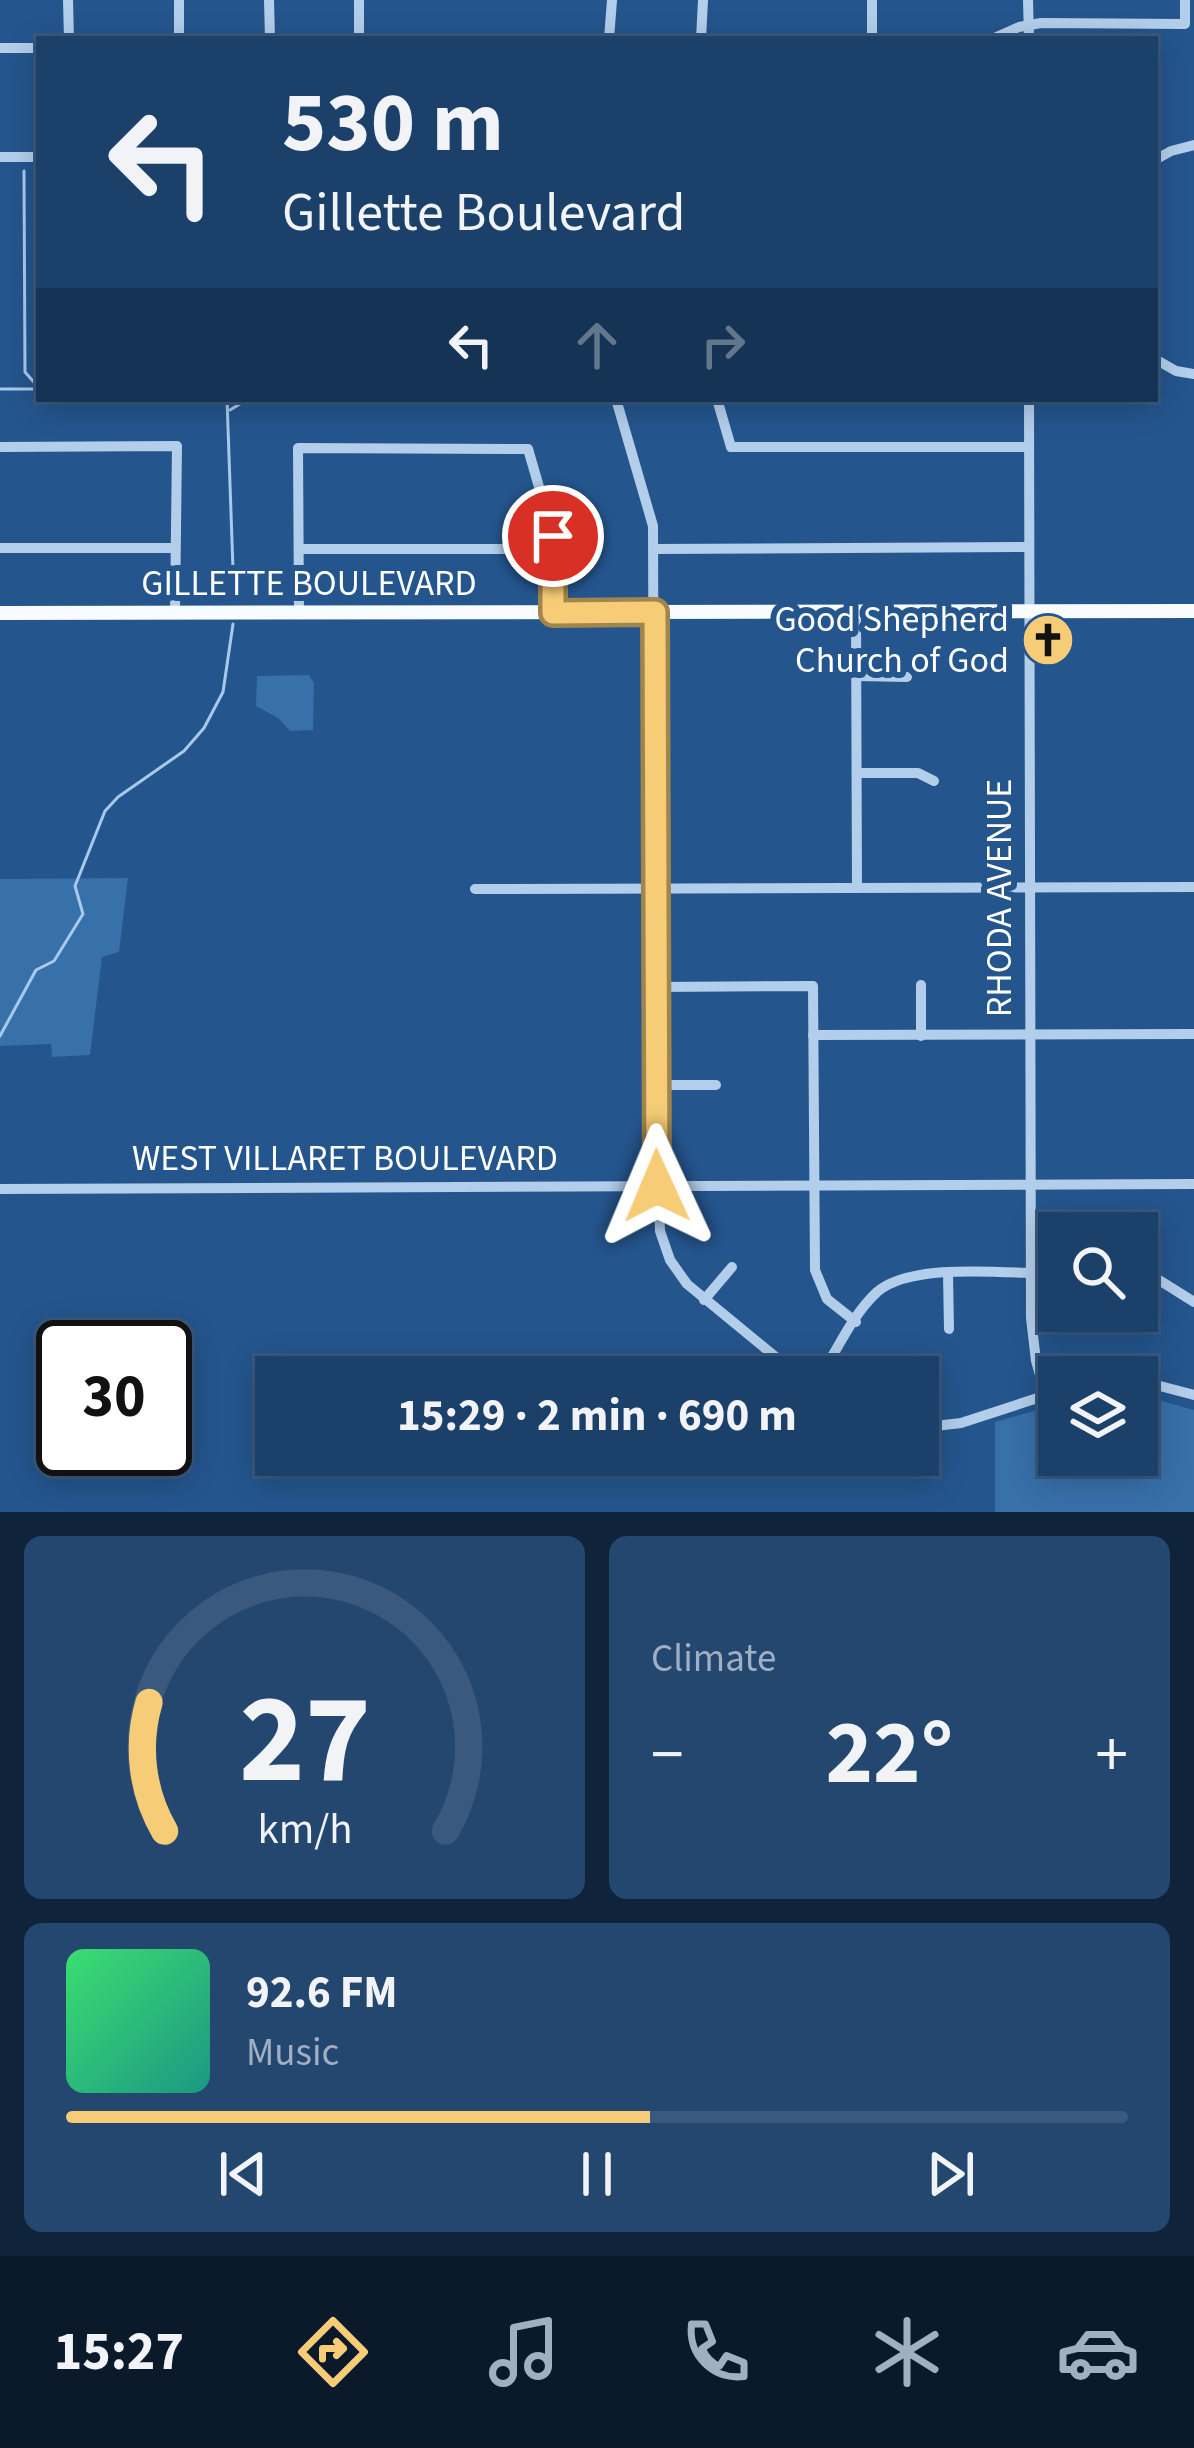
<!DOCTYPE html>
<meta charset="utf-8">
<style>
:root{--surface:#1b406a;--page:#244770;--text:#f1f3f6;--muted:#a0afc1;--line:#39597e;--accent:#f6cd76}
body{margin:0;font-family:"Source Sans 3",sans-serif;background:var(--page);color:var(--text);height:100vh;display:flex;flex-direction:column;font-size:45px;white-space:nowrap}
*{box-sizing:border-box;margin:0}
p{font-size:39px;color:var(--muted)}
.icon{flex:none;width:66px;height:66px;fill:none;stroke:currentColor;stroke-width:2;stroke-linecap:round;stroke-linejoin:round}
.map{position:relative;height:1512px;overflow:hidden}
.drawer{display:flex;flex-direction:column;gap:24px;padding:24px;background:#0f233a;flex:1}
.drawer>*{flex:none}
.banner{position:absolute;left:36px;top:36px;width:1122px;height:366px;border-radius:0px;box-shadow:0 6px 30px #0003,0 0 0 3px var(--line);background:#1b406a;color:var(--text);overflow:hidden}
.buttons{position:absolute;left:1038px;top:1212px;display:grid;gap:24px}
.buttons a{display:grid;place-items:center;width:120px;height:120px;border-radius:0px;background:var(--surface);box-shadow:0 6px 30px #0003,0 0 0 3px var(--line);font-size:60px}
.speed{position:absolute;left:36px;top:1320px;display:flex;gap:24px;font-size:60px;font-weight:700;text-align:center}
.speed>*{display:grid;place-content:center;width:156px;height:156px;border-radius:50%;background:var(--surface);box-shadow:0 6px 30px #0003,0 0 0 3px var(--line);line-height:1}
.speed .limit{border:6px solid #111;border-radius:18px;background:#fff;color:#111}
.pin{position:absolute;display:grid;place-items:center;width:102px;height:102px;color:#fff;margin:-51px;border:6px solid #fff;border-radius:50%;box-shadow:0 3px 12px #0007}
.me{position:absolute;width:132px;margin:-66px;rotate:359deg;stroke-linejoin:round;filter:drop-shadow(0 0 9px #0008)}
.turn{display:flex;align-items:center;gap:42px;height:252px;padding:0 48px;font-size:54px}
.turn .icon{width:156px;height:156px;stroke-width:2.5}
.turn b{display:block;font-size:84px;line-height:102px}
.lanes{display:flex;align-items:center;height:114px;padding:0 48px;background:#0003;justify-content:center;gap:60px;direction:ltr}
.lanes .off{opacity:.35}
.big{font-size:90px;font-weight:700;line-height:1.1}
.drawer .card{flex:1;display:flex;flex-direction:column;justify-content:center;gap:18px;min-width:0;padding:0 42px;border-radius:18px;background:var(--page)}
.drawer .dial{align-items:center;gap:0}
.dial svg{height:312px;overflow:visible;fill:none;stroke:var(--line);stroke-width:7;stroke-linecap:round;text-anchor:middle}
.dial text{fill:var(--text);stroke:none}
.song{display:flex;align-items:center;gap:36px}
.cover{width:144px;height:144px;border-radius:18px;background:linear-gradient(135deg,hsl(140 70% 55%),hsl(170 70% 35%))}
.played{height:12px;border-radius:6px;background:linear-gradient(90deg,var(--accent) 55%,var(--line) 55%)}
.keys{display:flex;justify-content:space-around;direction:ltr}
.heat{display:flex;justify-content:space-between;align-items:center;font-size:66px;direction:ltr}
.drawer .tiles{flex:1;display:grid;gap:24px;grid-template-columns:1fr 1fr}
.card:last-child{grid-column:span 2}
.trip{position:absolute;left:255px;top:1356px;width:684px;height:120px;border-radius:0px;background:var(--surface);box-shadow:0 6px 30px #0003,0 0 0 3px var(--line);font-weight:700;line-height:120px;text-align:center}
.tab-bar{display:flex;height:192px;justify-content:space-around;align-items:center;background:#0b1a2a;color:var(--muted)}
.tab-bar .icon{width:84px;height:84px}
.tab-bar .on{color:var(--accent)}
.tab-bar b{font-size:54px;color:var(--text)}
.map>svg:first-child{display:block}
.green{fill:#3870aa}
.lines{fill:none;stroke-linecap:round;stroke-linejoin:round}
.stream{stroke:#a7c9ec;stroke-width:3}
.minor{stroke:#b3ceeb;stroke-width:10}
.major{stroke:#f8fbff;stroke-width:14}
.route-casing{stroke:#a0854d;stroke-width:30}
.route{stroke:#f6cd76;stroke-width:21}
.labels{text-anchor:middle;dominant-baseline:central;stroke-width:12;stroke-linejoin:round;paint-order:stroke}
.street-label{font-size:36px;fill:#fff;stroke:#24558d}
.poi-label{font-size:36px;fill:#fff;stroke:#24558d;text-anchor:end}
</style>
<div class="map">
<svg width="1194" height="1512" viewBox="0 0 1194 1512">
<rect width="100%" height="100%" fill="#24558d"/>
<g class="green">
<polygon points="309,675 314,683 313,730 290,731 278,718 256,706 257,676"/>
<polygon points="128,878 119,952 102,957 90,1055 52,1057 51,1044 0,1046 0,879"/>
<polygon points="1137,1394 1194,1410 1194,1512 995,1512 995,1422 1059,1404 1059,1455 1137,1455"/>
</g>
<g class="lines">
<g class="stream">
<polyline points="24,171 25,372 39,388"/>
<polyline points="0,389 34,389"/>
<polyline points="227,399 234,598"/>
<polyline points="230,410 248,399"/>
<polyline points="0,1036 36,970 54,961 83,914 75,886 105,811 118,797 184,751 204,728 223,692 233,624"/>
</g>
<g class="minor">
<polyline points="68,0 69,39"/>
<polyline points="179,0 179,39"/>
<polyline points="269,0 270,39"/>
<polyline points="359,0 359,39"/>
<polyline points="872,0 872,39"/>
<polyline points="1028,0 1029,39"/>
<polyline points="609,39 612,0"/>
<polyline points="701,39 703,0"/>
<polyline points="992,39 1019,27 1041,23 1185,24 1185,0"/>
<polyline points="0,48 39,48"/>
<polyline points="0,157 39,157"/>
<polyline points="1155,160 1171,151 1194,145"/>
<polyline points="1155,359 1176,371 1194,374"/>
<polyline points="616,399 653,526 655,1085 660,1231 670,1260 687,1284 800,1377"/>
<polyline points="717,399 731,447 1029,447"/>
<polyline points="1029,399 1031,1318 1036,1361 1046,1396"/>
<polyline points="0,447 177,446 175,613"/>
<polyline points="0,548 175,548"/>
<polyline points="299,549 553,549"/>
<polyline points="654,549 1029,547"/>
<polyline points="856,613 857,888"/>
<polyline points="299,614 298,448 528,449 553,535 553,613"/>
<polyline points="857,676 907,677"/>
<polyline points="857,773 918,773 934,781"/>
<polyline points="475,889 1194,887"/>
<polyline points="656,987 813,986 815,1270 827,1299 856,1322"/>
<polyline points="813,1035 1194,1034"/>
<polyline points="921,1036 921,985"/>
<polyline points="655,1085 716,1085"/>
<polyline points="0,1189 1194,1184"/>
<polyline points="1137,1273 1159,1280 1194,1302"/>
<polyline points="948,1274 949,1329"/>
<polyline points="704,1300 732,1267"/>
<path d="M820,1377C837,1350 853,1314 877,1292C913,1261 1012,1274 1059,1274"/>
<polyline points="1137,1380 1194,1395"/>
<polyline points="918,1428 961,1423 1059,1391"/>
</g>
<polyline class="major" points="0,613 1194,611"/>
</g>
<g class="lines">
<g class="route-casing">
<polyline id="route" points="553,536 553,613 655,612 657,1186"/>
</g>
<use href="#route" class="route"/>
</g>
<defs>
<g id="church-disc" transform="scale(2.7)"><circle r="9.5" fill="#f6cd76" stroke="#24558d"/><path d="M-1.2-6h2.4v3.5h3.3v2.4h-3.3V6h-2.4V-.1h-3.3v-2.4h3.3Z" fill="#111"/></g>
</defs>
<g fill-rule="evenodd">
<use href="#church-disc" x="1048" y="640"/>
</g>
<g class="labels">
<g class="street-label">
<text x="309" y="583">GILLETTE BOULEVARD</text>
<text transform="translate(999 898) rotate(-90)">RHODA AVENUE</text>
<text x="345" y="1158">WEST VILLARET BOULEVARD</text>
</g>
<g class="poi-label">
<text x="1009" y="619">Good Shepherd<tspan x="1009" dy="41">Church of God</tspan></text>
</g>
</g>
</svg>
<div class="buttons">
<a><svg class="icon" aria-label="search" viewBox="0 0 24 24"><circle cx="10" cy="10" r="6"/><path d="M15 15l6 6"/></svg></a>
<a><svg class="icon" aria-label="layers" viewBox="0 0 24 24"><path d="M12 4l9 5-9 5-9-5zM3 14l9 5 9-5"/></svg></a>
</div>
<div class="speed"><div class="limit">30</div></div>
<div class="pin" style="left:553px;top:536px;background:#d93025"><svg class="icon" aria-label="arrive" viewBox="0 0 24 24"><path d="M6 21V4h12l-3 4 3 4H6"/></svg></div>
<svg class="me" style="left:657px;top:1186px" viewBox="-20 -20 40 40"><path d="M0-17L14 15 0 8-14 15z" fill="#f6cd76" stroke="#fff" stroke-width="4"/></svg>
<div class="trip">15:29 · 2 min · 690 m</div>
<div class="banner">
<div class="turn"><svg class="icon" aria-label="left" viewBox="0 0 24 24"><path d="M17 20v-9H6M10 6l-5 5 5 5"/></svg><div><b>530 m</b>Gillette Boulevard</div></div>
<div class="lanes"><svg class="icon" aria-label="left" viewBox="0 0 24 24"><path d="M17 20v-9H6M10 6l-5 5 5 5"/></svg><svg class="icon off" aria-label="ahead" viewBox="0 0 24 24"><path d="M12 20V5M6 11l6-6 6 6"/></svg><svg class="icon off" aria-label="right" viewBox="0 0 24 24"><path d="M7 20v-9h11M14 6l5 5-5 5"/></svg></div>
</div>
</div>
<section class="drawer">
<div class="tiles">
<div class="card dial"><svg viewBox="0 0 100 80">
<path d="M14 69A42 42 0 1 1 86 69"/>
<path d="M14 69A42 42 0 0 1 10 36" stroke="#f6cd76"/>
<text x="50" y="56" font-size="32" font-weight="700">27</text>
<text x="50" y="72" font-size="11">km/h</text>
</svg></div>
<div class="card"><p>Climate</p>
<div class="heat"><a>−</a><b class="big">22°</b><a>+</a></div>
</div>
<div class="card">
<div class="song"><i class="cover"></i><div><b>92.6 FM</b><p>Music</p></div></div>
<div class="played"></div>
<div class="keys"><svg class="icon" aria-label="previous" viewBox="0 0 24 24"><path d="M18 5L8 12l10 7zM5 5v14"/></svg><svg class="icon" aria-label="pause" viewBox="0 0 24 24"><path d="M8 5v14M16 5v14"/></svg><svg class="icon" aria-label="next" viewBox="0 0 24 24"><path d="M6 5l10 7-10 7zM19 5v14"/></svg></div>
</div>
</div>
</section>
<nav class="tab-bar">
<b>15:27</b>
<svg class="icon on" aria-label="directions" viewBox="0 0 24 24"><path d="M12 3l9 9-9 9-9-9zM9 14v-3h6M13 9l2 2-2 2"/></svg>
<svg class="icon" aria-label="music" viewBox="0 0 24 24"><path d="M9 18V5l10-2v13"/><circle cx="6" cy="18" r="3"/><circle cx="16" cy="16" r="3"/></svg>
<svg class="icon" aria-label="phone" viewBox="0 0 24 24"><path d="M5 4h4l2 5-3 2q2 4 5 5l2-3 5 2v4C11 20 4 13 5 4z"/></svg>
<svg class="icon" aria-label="climate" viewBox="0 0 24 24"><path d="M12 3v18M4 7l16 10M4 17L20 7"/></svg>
<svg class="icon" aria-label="car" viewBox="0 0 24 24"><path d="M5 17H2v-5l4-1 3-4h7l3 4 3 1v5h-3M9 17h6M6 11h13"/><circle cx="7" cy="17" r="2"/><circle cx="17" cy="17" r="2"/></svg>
</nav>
